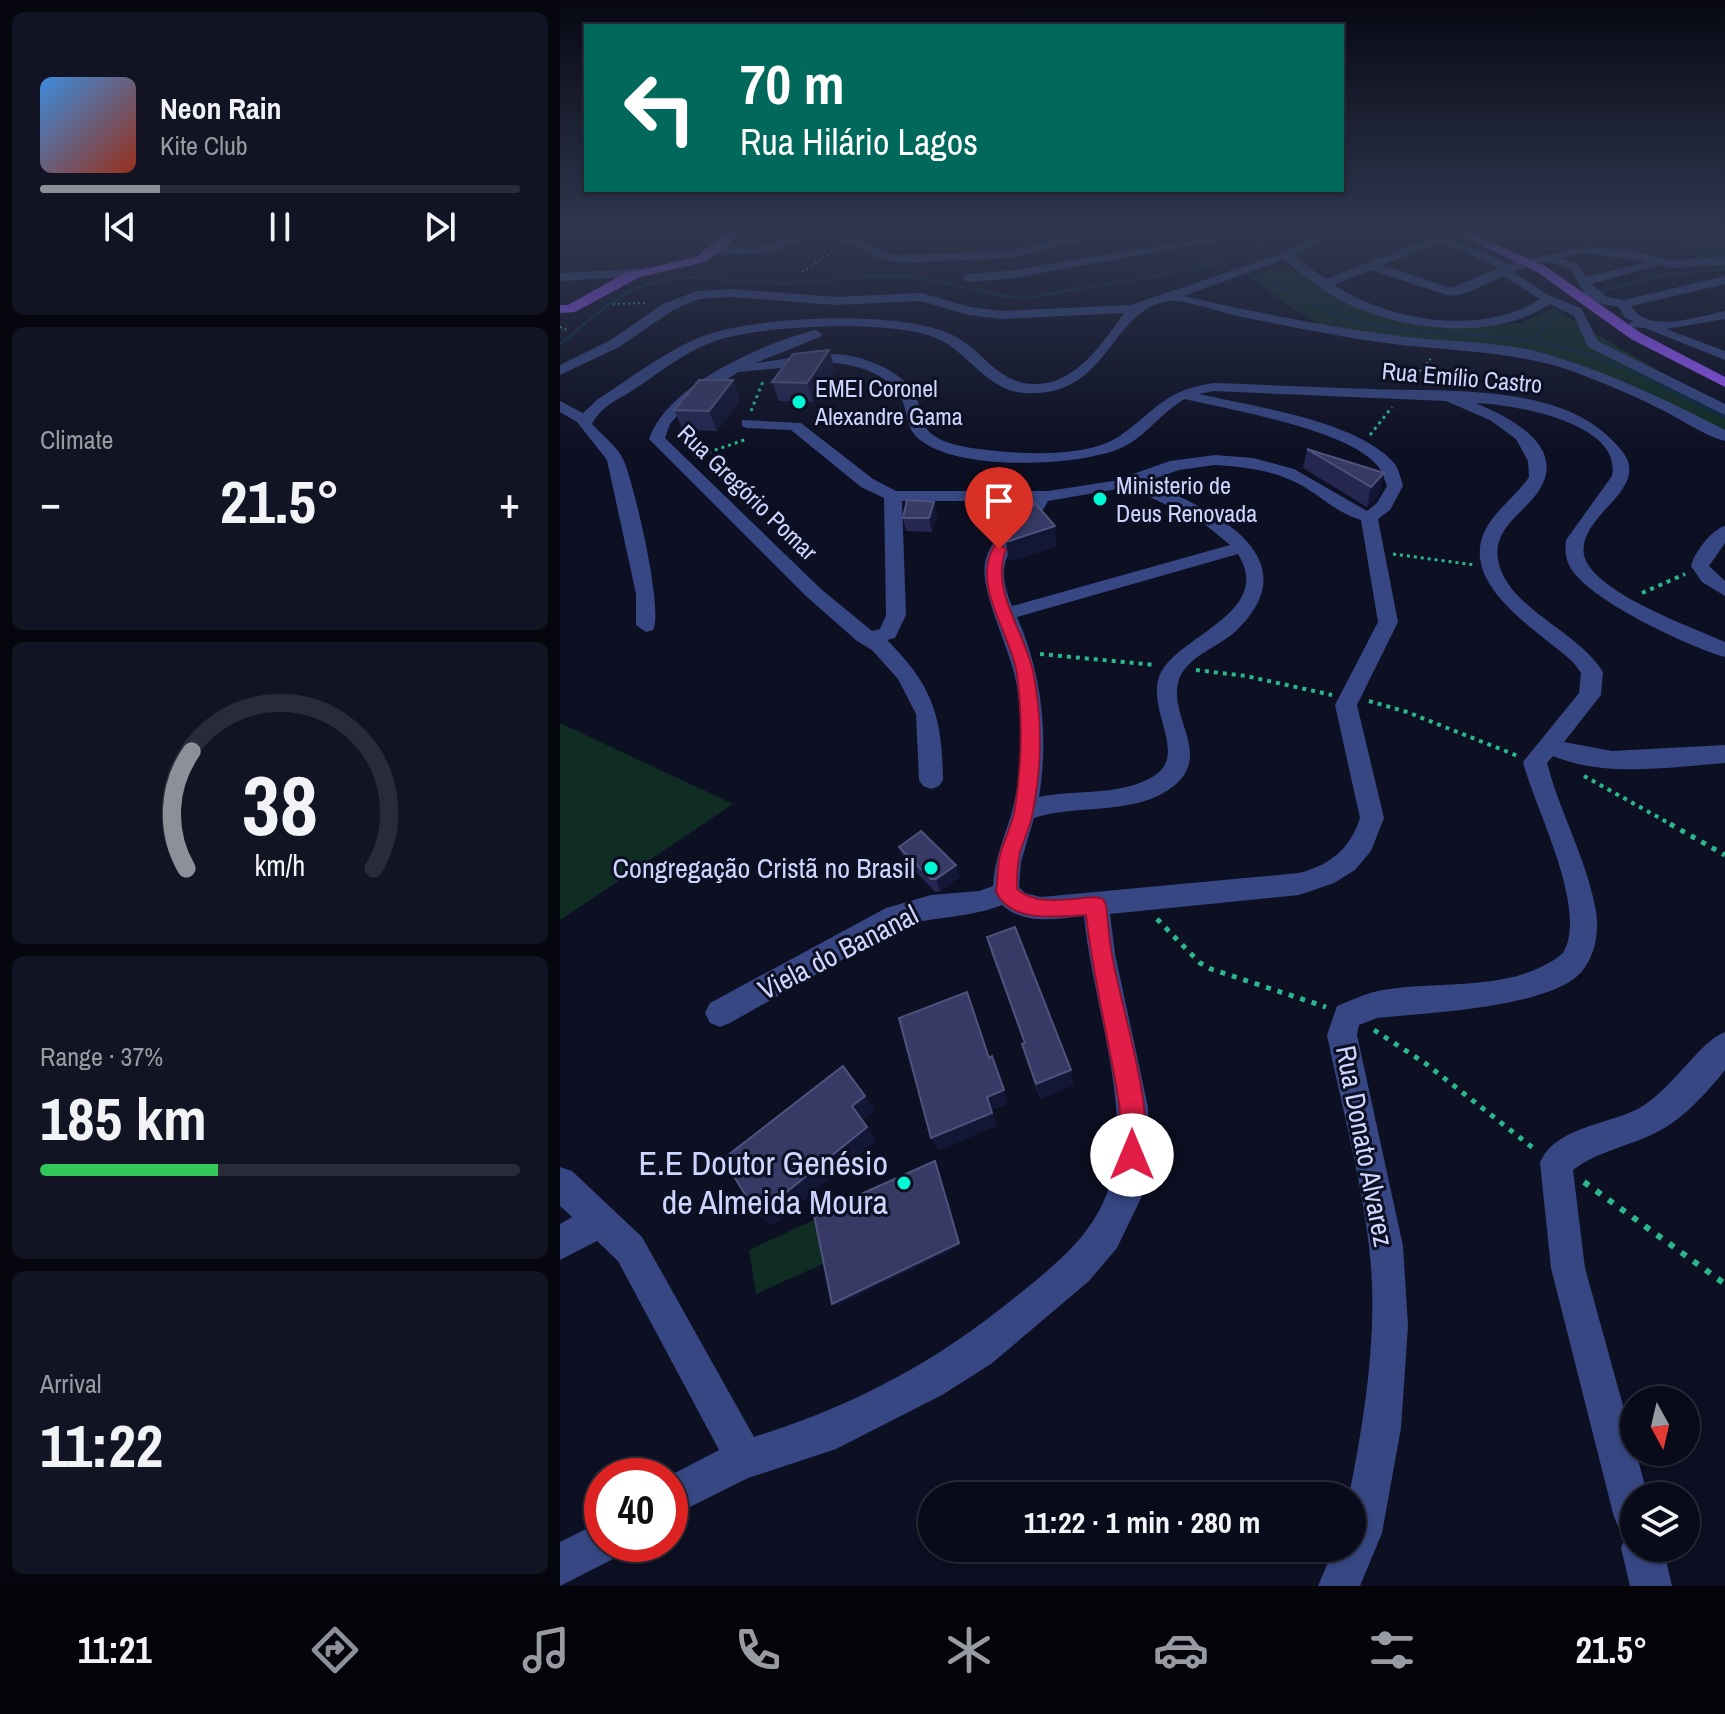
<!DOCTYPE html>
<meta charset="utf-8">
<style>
:root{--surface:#0a0b1a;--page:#131423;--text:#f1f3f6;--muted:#999ba2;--line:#2a2b39;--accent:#8c9099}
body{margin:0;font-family:"Archivo Narrow",sans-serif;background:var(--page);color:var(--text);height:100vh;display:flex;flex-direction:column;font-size:30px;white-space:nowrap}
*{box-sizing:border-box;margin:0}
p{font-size:26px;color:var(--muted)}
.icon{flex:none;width:44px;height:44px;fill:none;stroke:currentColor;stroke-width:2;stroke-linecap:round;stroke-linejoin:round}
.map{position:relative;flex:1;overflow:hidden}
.details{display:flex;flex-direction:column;gap:12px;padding:12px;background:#06060e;width:560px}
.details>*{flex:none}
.top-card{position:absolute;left:24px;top:24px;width:760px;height:168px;border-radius:0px;box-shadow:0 2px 6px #0004,0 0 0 2px var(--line);background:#00695c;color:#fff;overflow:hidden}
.needle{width:52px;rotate:172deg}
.controls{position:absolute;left:1060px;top:1386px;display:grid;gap:16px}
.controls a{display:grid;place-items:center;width:80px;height:80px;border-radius:50%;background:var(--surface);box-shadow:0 2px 6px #0004,0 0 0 2px var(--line);font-size:40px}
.speed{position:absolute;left:24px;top:1458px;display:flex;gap:16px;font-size:40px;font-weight:700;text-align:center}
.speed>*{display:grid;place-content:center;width:104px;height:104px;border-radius:50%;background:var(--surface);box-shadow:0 2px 6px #0004,0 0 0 2px var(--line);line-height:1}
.speed .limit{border:12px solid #d22;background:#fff;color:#111}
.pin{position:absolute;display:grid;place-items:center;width:68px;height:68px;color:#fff;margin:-82px -34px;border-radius:50% 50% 50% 0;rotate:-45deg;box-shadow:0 0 8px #0007}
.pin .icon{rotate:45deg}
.me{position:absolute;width:88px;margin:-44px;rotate:0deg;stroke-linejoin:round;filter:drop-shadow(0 0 6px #0008)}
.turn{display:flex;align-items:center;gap:28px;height:168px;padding:0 24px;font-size:36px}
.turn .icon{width:104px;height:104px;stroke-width:2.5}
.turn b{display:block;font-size:56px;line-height:68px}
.big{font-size:60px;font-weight:800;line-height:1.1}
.details .widget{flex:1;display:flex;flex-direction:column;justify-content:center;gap:12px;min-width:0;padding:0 28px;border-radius:12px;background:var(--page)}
.details .dial{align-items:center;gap:0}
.dial svg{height:208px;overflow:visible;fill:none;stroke:var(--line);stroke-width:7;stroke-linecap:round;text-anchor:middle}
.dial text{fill:var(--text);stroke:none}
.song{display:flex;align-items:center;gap:24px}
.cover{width:96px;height:96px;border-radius:12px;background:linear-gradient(135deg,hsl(210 70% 55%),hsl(10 70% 35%))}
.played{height:8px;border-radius:4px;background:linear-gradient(90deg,var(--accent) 25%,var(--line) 25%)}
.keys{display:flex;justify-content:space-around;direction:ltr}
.heat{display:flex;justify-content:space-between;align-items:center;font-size:44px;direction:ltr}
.charge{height:12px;border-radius:6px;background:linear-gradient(90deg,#34c759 37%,var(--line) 0)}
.trip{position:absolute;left:358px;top:1482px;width:448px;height:80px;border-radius:40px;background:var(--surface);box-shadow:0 2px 6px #0004,0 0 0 2px var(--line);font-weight:800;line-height:80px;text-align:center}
.dock{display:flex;height:128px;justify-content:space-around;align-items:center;background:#04040a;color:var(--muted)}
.dock .icon{width:56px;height:56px}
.dock .active{color:var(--accent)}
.dock b{font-size:36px;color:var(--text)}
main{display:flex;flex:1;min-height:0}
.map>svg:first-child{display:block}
.green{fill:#102d24}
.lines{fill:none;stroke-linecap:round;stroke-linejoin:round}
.stream-far1{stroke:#082b40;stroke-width:3}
.stream{stroke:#082b40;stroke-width:4}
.path-far4{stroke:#2ab78b;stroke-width:2;stroke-dasharray:2 3;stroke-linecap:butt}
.path-far3{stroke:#2ab78b;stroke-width:3;stroke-dasharray:3 4;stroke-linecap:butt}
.path-far2{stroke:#2ab78b;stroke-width:4;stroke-dasharray:4 5;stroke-linecap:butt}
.path-far1{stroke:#2ab78b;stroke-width:5;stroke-dasharray:5 7;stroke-linecap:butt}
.path{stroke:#2ab78b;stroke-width:6;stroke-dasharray:6 9;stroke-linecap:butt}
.minor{fill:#364783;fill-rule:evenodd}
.major{fill:#9555ff;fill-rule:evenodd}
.wall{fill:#252751}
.shaded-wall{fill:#141636}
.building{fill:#373a64;stroke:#4f527c;stroke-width:2}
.route{fill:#e11d48;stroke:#92132f;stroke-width:2}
.poi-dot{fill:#00f9d4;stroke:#0d0f22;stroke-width:3}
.labels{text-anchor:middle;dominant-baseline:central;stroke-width:6;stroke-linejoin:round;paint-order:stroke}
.far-street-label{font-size:24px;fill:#ced5ff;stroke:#0d0f22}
.far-poi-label{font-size:24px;fill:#ced5ff;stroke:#0d0f22;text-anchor:start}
.poi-label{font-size:28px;fill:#ced5ff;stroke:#0d0f22;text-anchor:end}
.street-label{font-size:28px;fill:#ced5ff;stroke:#0d0f22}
.near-poi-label{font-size:34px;fill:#ced5ff;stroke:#0d0f22;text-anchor:end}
</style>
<main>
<section class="details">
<div class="widget">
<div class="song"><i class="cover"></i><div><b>Neon Rain</b><p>Kite Club</p></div></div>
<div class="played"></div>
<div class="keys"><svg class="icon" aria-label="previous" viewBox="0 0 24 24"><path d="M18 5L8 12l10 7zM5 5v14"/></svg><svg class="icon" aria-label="pause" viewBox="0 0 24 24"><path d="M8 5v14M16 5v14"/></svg><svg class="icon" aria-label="next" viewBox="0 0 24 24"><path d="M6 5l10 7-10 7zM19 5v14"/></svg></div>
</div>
<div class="widget"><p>Climate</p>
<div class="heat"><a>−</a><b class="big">21.5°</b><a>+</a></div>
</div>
<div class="widget dial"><svg viewBox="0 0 100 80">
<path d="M14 69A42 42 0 1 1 86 69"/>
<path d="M14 69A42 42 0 0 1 16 24" stroke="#8c9099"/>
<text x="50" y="56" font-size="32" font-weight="700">38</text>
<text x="50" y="72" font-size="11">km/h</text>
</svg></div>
<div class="widget"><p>Range · 37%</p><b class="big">185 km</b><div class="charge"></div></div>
<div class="widget"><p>Arrival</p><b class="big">11:22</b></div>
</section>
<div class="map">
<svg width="1165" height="1586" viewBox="0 0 1165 1586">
<rect width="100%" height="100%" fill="#0d0f22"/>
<g class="green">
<polygon points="1102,230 1165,230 1165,258 1140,259"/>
<polygon points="726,266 803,309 900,325 960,323 993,308 1165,410 1165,434 1002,364 759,324 725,303 690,276"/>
<polygon points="0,723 173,804 0,920"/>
<polygon points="258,1218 267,1262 196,1294 189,1250"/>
</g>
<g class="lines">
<g class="stream-far1">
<polyline points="639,265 754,230"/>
<polyline points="1035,293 1095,276 1165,269"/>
<polyline points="980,342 977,335 984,324 1002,312"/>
<path d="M0,344C27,323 52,296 85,285C130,269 178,284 225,283C267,282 310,272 353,277C392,281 428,297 467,298L650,266C712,269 740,307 797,321C856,337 919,332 979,342C1018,349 1054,363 1090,379"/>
</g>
<polyline class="stream" points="1085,377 1165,417"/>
<g class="path-far4">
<polyline points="1007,230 1009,241"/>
<polyline points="242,272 276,249"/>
<polyline points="53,304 88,303"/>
<polyline points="0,327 7,330"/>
<polyline points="853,379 872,357"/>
</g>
<g class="path-far3">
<polyline points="852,381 855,377"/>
<polyline points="191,411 204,379"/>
<polyline points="810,435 832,407"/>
<polyline points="135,457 187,439"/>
<polyline points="833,554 915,565"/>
</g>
<g class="path-far2">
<polyline points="1082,593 1125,574"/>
<polyline points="480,654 595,665"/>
<polyline points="636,670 686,676 772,695"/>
<polyline points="809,701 847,712 958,756"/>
<polyline points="1024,776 1114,826"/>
</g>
<g class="path-far1">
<polyline points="1110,824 1165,855"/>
<polyline points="597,919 640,963 651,969 766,1007"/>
<polyline points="814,1030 865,1063 977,1151"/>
</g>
<polyline class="path" points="1024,1182 1165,1284"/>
<g class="minor">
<polygon points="0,230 103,230 83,236 0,236"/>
<path d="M238,230L295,237L326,253L339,255L452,251L521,233L563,230L452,258L339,263L319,258L288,242L246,235C221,256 190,255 159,254L153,251L159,248L205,246L221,241Z"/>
<polygon points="693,230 719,230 447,279 408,282 402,278 408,274 447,271"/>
<path d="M769,230H784L733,256L766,279L891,230H932L906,237L900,234L891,238L949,264L1023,247L1070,250L1111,260L1165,257V265L1111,268L1100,265L1031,284L1047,297L1064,300L1165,276V284L1071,306C1087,335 1140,316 1165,311V319L1106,329L1165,351V360L1085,328L1071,327L1069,324L1073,321L1065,318L1059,307L1038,303L1025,294L1010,269L987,261L952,272L990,296L1021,308L1038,341L1165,404V415L1028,347L1014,316L990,304C932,342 844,331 784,302C762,291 743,274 723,260L623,296C694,312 767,327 839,336C883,342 938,341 979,352C1044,370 1105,399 1165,430V441C1142,435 1120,418 1098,408C1071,394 1041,382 1012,371C957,352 898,351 841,345C789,339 738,328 687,318C669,315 624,299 609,301C549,309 550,399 464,393C424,390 407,348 371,336C324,320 201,325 155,341C126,351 100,372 75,389C59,399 41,406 32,424C42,435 58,447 64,461C74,485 104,610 93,630L86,632L76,625V594L47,460L17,422L0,412V401L23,413L38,399C71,378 105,351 143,336C196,316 338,310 390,334C423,348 436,385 477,384C515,384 544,342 564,313L441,319L409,315L360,301L276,305L171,297L139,299L113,310L59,347L0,375V365L49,341L103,304L137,291L171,289L276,297L361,293L410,307L441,311L571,305L720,254ZM881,242L939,268L891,288L822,265ZM1023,253L1087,262L1026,277L1018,264L1001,258ZM811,270L890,296L907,293L943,276L980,299C922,337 829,321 774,285Z"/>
<polygon points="79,269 85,273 83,276 0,281 0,273"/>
<path d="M255,330L262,334L260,337L195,363C226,360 260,350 291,356C318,362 348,375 358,402C362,414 361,426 373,435C385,444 404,447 419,449C458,454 528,459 561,435C598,409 604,390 654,383C706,385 759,387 811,389C885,392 999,383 1053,441C1060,448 1068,457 1069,466C1072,483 1053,501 1043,512C1033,524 1021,538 1024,555C1032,592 1132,627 1165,642V657C1129,647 1024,598 1009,565C1005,556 1005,549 1006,540L1052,476C1063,422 951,404 915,403C942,414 997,439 985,478C974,513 922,525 942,573C960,613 1019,633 1043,672L1041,695L1004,742L1052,751L1165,745V763C1108,767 1047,778 993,756L987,763L991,777C1005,822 1028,865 1036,911C1039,931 1036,953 1023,970C994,1008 864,1013 817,1018L799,1025L797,1035L843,1246L848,1326L841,1428L822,1533L800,1586H758L774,1548H792V1496H789C805,1415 819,1329 809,1246C801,1177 781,1103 767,1035L777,1006C790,1001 804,994 818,991C876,979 954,994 1003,953C1029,909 975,809 963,762L1019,693L1021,673L1013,662C980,632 903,588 923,535C932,512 956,497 969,477L968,461L956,439L930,420L886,401L654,391L639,394C692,406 798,421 834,463C839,469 841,479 843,486L830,510L818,519L838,622L797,705L824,818L811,851L795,870L774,883L739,895L550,914L555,954L588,1107V1155L581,1198L557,1248L529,1281L431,1364L382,1395L276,1449L188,1478L110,1517L109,1476L159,1450L58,1261L37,1241L0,1260V1224L12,1217L0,1206V1167L12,1171L82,1237L194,1437C298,1404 374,1363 458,1295C507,1255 548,1223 556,1156C564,1084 531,991 524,916C497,919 464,925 442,905C410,918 375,916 342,926L170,1023L160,1027L150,1023L145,1013L150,1003L326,908L371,895L419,891L433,886C434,861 444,838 451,815C463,772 464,725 456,681C450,648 420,592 425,564C429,536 457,523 471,501H342L346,615L335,638L327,640C373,686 382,716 383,780L379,786L371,789L363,786L359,780L356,714L338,679L312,650L297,641L247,597L89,439C108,384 202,344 255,330ZM274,363C300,365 335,376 344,405C347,415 347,425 354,434C386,473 519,467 561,448C586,437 601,412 625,399C670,410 794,430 820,469C823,473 825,481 827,486L817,503L807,511L734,469L693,458L655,455L610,461L553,481L488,491H336L313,479L241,423L182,420V426L187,428L231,430L301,487L324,498L326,615L320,629L312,631L261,589L105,438L110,424L122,410L178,372ZM655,465C685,467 714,470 741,485C762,497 777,513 801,520L818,622L775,705L800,818C790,849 770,865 739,873L481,897L465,893L459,887L461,862L474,818C518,803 577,817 615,785C651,754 610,719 618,683C624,657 659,647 676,631C754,556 648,507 585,482L619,470ZM569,487L642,522L670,545L452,606C427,547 466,544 488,501ZM678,554C713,610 627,633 603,669C581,703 627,749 598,773C567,797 515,789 479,797C489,737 482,673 457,617Z"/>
<path d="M1165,526V543L1149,566L1165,581V596L1142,582L1131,566C1134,553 1152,529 1165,526Z"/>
<path d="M1165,1032V1070C1144,1096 1121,1122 1089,1136C1064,1147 1035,1153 1013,1170L1025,1268L1088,1496H1074V1548H1103L1112,1586H1070L1061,1548L1067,1534L1060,1531L1054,1517L991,1268L980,1163C995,1126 1050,1125 1081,1107C1112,1089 1140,1041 1165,1032Z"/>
<polygon points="42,1521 42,1544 62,1544 57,1557 0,1586 0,1542"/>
</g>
<g class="major">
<polygon points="169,230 181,230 166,247 145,262 80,277 15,312 0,313 0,305 8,305 63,274 136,257"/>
<polygon points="889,230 904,230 985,266 1081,333 1165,377 1165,387 1071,339 977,272"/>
</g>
</g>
<g class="wall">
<polygon points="820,230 861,230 843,237"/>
<polygon points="269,350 275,369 253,402 219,401 212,382"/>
<polygon points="173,380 180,399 157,431 123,430 114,410"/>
<polygon points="747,449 820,493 807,507 743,468"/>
<polygon points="374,502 377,516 372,532 346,531 343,518"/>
<polygon points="339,847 396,865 400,877 380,891 375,892 344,859"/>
<polygon points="427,937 511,1070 513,1085 480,1099 466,1059 462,1044 464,1043 432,955"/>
</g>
<g class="shaded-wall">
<polygon points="844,230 861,230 843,237"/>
<polygon points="269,350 275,369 253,402 247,383"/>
<polygon points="173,380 180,399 157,431 149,411"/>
<polygon points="824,473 820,493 807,507 811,487"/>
<polygon points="374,502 377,516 372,532 369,518"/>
<polygon points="495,526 497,547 449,562 446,542"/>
<polygon points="396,865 400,877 380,891 376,879"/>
<polygon points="432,1056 448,1104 432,1110 437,1126 379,1151 371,1138 427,1097"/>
<polygon points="511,1070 513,1085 480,1099 476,1084"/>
<polygon points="305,1096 315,1110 302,1120 317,1140 213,1226 198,1215 292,1106"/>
<polygon points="375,1161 377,1165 401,1246 276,1306 272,1304"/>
</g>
<g class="building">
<polygon points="269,350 247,383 212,382 233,354"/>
<polygon points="139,380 173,380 149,411 114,410"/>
<polygon points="747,449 824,473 811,487"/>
<polygon points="347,500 374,502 369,518 343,518"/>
<polygon points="475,503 495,526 446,542 452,529"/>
<polygon points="361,831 396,865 376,879 371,879 339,847"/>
<polygon points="455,927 511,1070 476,1084 462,1044 465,1043 427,937"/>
<polygon points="407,992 429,1058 432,1056 444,1090 427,1097 432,1113 371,1138 339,1018"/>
<polygon points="283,1066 305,1096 292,1106 307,1127 198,1215 163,1159"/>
<polygon points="375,1161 399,1243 272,1304 254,1215"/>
</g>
<linearGradient id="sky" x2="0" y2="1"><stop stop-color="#070813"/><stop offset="0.51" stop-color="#2f374f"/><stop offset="1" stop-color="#2f374f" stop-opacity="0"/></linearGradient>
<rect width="1165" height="452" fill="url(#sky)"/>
<path class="route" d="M439,545L446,549C430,591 464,630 473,671C482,716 482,766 473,811C471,825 464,839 460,852C457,864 457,877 457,889C476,907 511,898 536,897L543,899L546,905C548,922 549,939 552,955C560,1005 599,1120 581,1164L572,1167L563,1164C555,1145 562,1123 559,1103C549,1040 533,978 526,915C497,916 452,924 436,892C438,880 437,867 440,855C444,839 453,824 455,808C462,763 463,720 457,674C451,633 411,587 434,546Z"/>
<g class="poi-dot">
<circle cx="239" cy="402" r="8"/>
<circle cx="540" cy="499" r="8"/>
<circle cx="371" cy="868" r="8"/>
<circle cx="344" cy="1183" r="8"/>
</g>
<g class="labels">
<g class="far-street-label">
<text transform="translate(902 377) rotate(5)">Rua Emílio Castro</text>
<text transform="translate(188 492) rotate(44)">Rua Gregório Pomar</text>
</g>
<g class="far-poi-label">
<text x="255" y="388">EMEI Coronel<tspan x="255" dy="28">Alexandre Gama</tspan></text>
<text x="556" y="485">Ministerio de<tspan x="556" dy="28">Deus Renovada</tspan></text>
</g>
<g class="poi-label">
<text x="355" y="868">Congregação Cristã no Brasil</text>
</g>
<g class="street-label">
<text transform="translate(278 952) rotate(-27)">Viela do Bananal</text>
<text transform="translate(805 1146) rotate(79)">Rua Donato Alvarez</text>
</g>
<g class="near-poi-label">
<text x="328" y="1163">E.E Doutor Genésio<tspan x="328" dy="39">de Almeida Moura</tspan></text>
</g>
</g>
</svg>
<div class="controls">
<a><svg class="needle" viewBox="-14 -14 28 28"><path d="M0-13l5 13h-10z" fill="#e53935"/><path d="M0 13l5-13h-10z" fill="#999ba2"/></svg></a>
<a><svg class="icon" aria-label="layers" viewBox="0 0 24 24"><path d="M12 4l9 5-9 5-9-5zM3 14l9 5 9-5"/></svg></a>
</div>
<div class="speed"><div class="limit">40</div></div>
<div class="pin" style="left:439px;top:549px;background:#d93025"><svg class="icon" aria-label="arrive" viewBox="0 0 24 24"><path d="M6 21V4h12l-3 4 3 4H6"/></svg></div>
<svg class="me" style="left:572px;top:1155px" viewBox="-20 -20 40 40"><circle r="19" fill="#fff"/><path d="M0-13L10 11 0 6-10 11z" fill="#e11d48"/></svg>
<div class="trip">11:22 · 1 min · 280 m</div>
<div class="top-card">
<div class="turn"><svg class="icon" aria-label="left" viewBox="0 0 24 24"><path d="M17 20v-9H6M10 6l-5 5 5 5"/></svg><div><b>70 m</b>Rua Hilário Lagos</div></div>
</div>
</div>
</main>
<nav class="dock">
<b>11:21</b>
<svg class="icon active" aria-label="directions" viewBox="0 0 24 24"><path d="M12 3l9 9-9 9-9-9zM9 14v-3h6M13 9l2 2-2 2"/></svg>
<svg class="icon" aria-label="music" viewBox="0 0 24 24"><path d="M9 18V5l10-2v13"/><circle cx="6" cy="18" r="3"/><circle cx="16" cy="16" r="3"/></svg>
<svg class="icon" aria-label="phone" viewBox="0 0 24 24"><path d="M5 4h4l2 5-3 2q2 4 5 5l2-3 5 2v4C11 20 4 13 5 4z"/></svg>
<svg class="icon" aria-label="climate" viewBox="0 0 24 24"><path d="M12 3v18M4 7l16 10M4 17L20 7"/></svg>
<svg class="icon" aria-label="car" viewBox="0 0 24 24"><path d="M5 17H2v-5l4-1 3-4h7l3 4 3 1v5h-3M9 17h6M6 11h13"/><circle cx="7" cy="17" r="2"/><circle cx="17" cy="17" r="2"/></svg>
<svg class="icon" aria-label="filters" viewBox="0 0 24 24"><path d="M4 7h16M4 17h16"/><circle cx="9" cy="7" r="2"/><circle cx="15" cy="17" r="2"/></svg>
<b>21.5°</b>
</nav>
